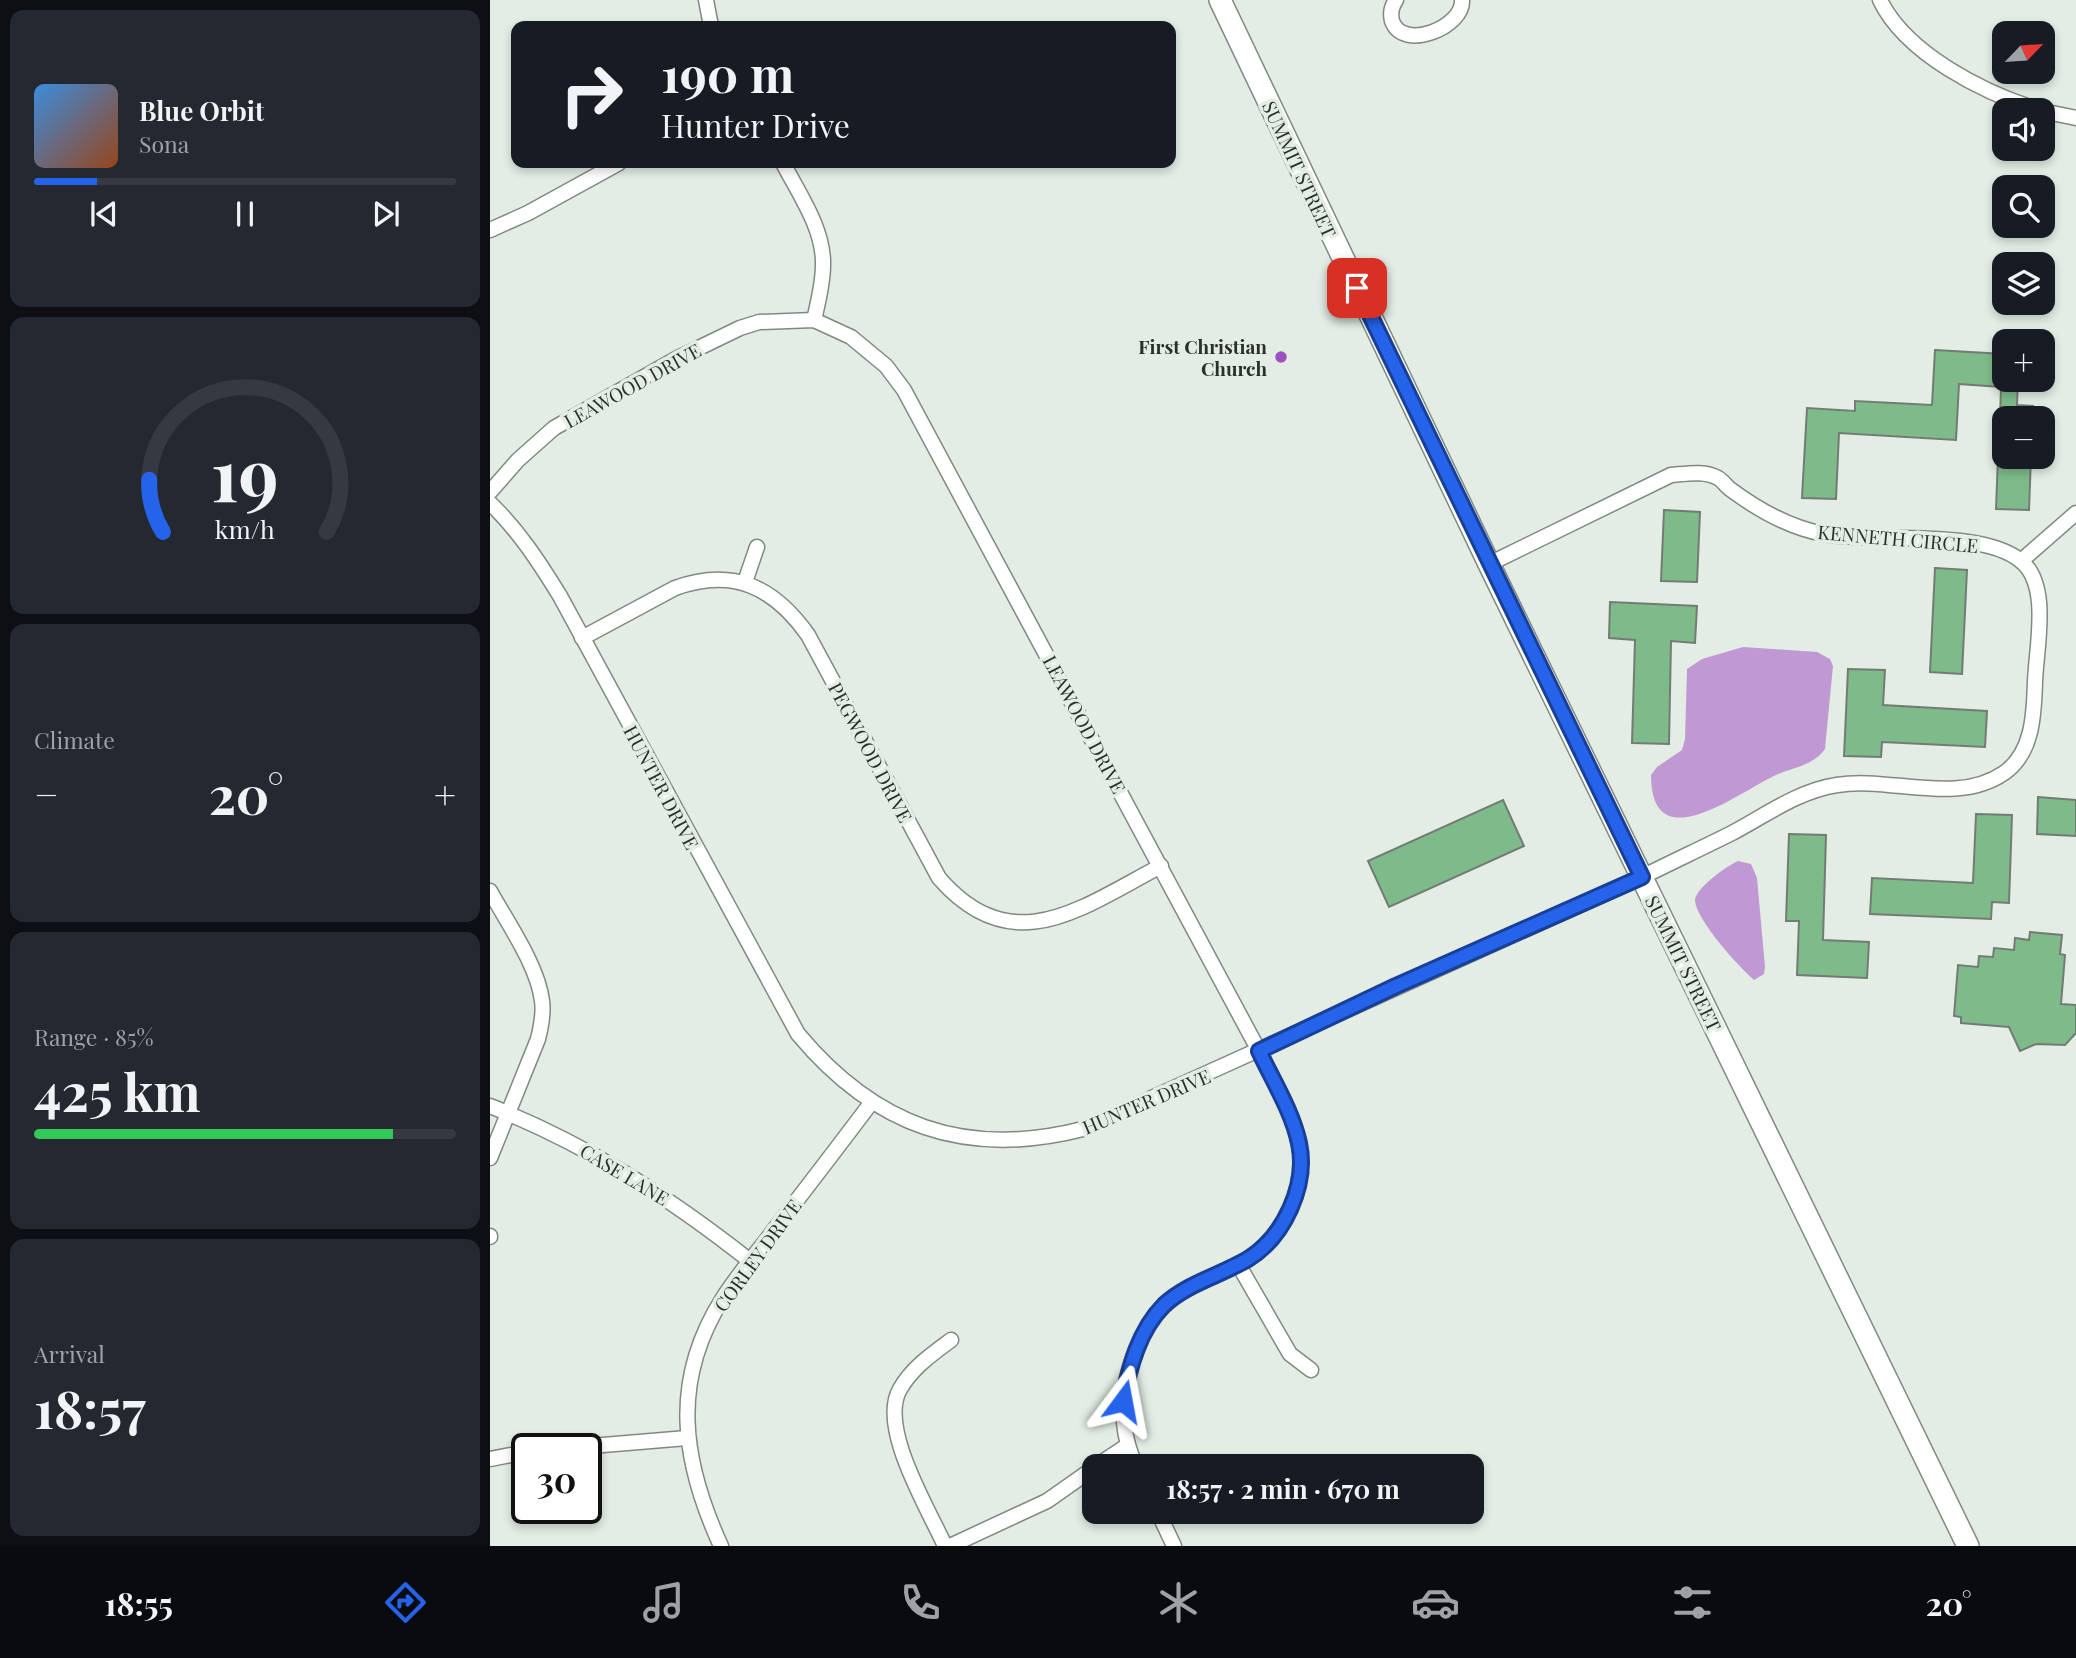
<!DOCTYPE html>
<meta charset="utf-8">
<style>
:root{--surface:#171b24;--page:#242831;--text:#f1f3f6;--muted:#9ea1a6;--line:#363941;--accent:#2563eb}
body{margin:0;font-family:"Playfair Display",serif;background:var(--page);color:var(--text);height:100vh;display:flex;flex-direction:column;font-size:26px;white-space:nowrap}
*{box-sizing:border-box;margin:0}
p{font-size:23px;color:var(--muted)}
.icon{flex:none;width:38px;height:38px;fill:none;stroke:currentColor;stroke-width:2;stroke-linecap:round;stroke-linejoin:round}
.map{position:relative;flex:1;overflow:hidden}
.details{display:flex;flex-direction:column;gap:10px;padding:10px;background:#0d0f14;width:490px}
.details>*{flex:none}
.top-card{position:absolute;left:21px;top:21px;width:665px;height:147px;border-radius:14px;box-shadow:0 4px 10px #0003;background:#171b24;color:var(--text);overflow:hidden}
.needle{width:46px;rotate:65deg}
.tools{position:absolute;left:1502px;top:21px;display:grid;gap:14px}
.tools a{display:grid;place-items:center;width:63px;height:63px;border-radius:14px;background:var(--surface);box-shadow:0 4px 10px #0003;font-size:35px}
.speed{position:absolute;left:21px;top:1433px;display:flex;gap:14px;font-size:35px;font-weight:700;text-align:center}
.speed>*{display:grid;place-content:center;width:91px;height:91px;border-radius:50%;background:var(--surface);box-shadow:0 4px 10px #0003;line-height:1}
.speed .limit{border:4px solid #111;border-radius:10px;background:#fff;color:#111}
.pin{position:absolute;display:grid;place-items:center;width:60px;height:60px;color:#fff;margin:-30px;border-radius:14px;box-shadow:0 4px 10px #0006}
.me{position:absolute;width:77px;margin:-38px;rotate:13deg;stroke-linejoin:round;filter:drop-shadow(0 0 5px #0008)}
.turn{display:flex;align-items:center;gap:24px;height:147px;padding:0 35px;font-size:32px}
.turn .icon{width:91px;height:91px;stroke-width:2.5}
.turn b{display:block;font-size:49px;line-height:60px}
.big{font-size:52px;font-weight:700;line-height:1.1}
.details .tile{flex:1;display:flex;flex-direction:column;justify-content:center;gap:10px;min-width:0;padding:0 24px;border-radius:14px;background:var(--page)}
.details .dial{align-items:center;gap:0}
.dial svg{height:182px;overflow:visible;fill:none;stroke:var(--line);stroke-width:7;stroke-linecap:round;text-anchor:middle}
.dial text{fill:var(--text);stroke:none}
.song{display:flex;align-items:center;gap:21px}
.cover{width:84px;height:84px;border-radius:10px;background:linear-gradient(135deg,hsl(210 70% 55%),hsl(20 70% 35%))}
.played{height:7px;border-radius:4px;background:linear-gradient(90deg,var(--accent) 15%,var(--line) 15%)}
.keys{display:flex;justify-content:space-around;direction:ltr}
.heat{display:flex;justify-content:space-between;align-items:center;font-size:38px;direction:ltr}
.charge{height:10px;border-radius:5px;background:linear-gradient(90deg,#34c759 85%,var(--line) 0)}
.trip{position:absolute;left:592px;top:1454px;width:402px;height:70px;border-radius:14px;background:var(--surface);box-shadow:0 4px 10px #0003;font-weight:700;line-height:70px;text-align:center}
.menu{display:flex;height:112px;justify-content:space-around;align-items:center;background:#090b0e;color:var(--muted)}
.menu .icon{width:49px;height:49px}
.menu .active{color:var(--accent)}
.menu b{font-size:32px;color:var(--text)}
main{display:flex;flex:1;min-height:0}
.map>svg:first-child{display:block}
.water{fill:#c099d4}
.building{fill:#7fbb8a;stroke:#737c74;stroke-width:2}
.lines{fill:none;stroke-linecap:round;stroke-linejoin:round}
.street-casing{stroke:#818a82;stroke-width:17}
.secondary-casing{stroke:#818a82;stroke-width:24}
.street{stroke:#fff;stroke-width:14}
.secondary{stroke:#fff;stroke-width:21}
.route-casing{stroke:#184099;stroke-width:18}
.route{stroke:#2563eb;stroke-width:12}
.poi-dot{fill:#9d50c2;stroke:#e3ede4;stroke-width:2.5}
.labels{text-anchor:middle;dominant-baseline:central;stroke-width:7;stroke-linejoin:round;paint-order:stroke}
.street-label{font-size:19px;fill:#2b2f2b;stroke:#e3ede4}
.poi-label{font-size:19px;font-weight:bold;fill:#2b2f2b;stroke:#e3ede4;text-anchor:end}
</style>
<main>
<section class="details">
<div class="tile">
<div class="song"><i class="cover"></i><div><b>Blue Orbit</b><p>Sona</p></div></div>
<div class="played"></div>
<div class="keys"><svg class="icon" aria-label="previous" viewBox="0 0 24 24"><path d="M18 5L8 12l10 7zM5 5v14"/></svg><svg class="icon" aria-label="pause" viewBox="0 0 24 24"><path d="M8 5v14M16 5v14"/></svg><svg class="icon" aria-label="next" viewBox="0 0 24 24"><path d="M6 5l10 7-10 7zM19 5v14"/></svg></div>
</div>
<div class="tile dial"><svg viewBox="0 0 100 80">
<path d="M14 69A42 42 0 1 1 86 69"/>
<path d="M14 69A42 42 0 0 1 8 46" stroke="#2563eb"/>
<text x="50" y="56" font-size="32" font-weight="700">19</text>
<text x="50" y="72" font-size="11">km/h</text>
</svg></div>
<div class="tile"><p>Climate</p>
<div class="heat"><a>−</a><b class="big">20°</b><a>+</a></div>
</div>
<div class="tile"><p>Range · 85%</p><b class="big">425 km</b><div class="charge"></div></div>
<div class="tile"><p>Arrival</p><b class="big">18:57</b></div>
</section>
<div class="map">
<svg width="1586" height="1546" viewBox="0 0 1586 1546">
<rect width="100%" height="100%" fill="#e3ede4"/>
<g class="water">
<path d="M1253,647L1327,652L1340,659L1343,666L1335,749C1322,767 1302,767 1284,776C1248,793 1161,861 1161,775L1167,767L1192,750L1195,739L1197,669L1212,659Z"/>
<path d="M1248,861L1261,864L1267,878L1275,967L1274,974L1264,980C1248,966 1207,921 1205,901C1204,889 1238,865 1248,861Z"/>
</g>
<g class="building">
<polygon points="1445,350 1514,354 1514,380 1528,380 1527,405 1543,406 1543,418 1510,418 1511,387 1469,384 1466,440 1349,433 1346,499 1312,498 1317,408 1365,411 1365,401 1442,405"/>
<polygon points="1508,457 1541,457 1539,510 1506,509"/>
<polygon points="1174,510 1210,512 1207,582 1171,581"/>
<polygon points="1445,568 1477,570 1472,674 1440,672"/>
<polygon points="1120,602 1207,606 1205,643 1181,641 1179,744 1142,743 1145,640 1119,638"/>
<polygon points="1358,669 1395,670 1393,705 1497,711 1495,747 1392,742 1391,757 1354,756"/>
<polygon points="1548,797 1586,800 1586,836 1547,834"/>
<polygon points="1013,800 1034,846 899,907 878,861"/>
<polygon points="1486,814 1522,815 1519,903 1502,902 1501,919 1380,914 1382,878 1483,883"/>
<polygon points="1299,834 1336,835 1333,940 1379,942 1377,978 1307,975 1309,921 1296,921"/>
<polygon points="1540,932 1572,935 1570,954 1575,955 1571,1004 1586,1005 1586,1033 1575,1045 1546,1044 1530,1051 1519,1027 1471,1023 1471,1017 1464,1016 1468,965 1488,967 1489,956 1503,957 1504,948 1524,950 1525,938 1539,940"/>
</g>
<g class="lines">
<g class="street-casing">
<g id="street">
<polyline points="216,0 221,26"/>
<path d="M906,0C901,7 900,13 902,21C913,52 974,27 972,0"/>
<path d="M1390,0C1416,54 1494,93 1549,110"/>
<polyline points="1552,111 1586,118"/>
<path d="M293,163C309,194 334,229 333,265C333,284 328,302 324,320"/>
<polyline points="0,230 38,213 129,163"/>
<path d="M0,492L28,460L64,428L186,359L250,328L269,322L324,320L361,337L396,366L414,390L769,1051C783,1081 803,1112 809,1144C817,1186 794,1233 761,1257C733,1277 697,1282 673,1307C655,1326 643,1353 637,1378C631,1410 632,1436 646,1466"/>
<path d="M0,503C29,531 49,562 70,596L308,1034C385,1126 475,1159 593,1129L1152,877C1182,862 1212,848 1242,833C1276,815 1308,791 1347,785C1400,776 1466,806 1514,773C1543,753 1544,714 1545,682C1546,648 1561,585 1531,561C1491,528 1386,543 1334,534C1300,528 1267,509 1240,489C1236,486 1232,480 1228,478C1215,470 1195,474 1181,475L999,564"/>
<polyline points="1531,561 1586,513"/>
<polyline points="255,582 267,547"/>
<path d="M92,638L185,588C243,567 284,587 318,635L449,878C523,963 592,907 671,866"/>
<path d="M0,891C17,922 48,966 52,1001C54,1014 51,1027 48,1039L0,1158"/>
<path d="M0,1106C96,1144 179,1197 260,1261"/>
<polyline points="0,1236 0,1237"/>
<polyline points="748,1264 800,1354 821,1370"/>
<polyline points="65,1449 197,1438"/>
<polyline points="0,1459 37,1452"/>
<polyline points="606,1466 638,1445"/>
<polyline points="668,1512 684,1546"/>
<path d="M231,1546C192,1461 180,1381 233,1298C247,1276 265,1255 281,1234C314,1191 348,1147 381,1103"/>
<path d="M455,1546C438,1508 388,1427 410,1389C422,1368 442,1354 461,1340"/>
<polyline points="460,1546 557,1501 604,1468"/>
</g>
</g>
<g class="secondary-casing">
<polyline id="secondary" points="730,0 999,564 1478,1546"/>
</g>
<use href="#street" class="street"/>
<use href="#secondary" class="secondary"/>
</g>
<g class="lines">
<g class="route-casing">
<path id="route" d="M633,1401C639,1368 649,1330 674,1305C698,1283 731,1275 758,1259C794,1237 818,1185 809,1143C802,1111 783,1081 769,1051L906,986L1152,877L867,288"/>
</g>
<use href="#route" class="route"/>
</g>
<circle class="poi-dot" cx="791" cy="357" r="7"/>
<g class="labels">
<g class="street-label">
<text transform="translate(810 169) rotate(65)">SUMMIT STREET</text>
<text transform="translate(142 385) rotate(-29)">LEAWOOD DRIVE</text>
<text transform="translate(1408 538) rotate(5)">KENNETH CIRCLE</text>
<text transform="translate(595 724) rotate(62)">LEAWOOD DRIVE</text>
<text transform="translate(381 752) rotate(62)">PEGWOOD DRIVE</text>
<text transform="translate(172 787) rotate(62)">HUNTER DRIVE</text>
<text transform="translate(1194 963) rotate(64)">SUMMIT STREET</text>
<text transform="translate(656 1101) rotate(-23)">HUNTER DRIVE</text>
<text transform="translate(135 1174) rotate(31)">CASE LANE</text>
<text transform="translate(267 1255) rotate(-54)">CORLEY DRIVE</text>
</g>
<g class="poi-label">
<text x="777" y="346">First Christian<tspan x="777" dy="22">Church</tspan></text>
</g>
</g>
</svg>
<div class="tools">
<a><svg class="needle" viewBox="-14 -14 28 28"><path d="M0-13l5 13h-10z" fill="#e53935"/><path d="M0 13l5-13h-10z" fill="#9ea1a6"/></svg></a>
<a><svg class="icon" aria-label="sound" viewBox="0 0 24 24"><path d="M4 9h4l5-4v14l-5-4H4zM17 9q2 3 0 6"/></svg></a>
<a><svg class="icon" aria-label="search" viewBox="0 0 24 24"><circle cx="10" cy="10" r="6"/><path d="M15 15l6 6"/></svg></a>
<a><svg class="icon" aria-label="layers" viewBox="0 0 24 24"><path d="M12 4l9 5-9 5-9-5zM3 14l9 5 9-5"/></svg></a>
<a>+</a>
<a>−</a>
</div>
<div class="speed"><div class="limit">30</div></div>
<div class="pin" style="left:867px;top:288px;background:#d93025"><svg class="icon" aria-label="arrive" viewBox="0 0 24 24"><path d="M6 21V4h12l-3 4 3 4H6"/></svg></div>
<svg class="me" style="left:633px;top:1401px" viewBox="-20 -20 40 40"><path d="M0-17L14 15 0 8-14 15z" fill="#2563eb" stroke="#fff" stroke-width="4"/></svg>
<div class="trip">18:57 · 2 min · 670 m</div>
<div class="top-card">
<div class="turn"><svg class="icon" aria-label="right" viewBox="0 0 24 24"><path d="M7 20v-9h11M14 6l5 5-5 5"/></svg><div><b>190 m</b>Hunter Drive</div></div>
</div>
</div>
</main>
<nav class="menu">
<b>18:55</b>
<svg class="icon active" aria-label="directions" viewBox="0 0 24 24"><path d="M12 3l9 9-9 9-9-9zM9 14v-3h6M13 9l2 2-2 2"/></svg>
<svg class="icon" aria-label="music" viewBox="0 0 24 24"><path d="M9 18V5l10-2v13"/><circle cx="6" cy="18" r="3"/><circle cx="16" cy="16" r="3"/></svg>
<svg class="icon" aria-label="phone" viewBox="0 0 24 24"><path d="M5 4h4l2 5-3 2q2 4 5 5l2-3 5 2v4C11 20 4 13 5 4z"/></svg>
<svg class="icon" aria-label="climate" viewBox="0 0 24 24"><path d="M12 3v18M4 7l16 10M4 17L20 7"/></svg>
<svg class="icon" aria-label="car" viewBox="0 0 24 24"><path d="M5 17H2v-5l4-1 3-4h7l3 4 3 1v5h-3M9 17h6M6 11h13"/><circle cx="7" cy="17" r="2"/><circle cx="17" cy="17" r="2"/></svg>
<svg class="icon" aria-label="filters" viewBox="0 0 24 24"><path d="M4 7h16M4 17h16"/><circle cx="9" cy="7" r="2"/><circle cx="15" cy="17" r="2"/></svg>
<b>20°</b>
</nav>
